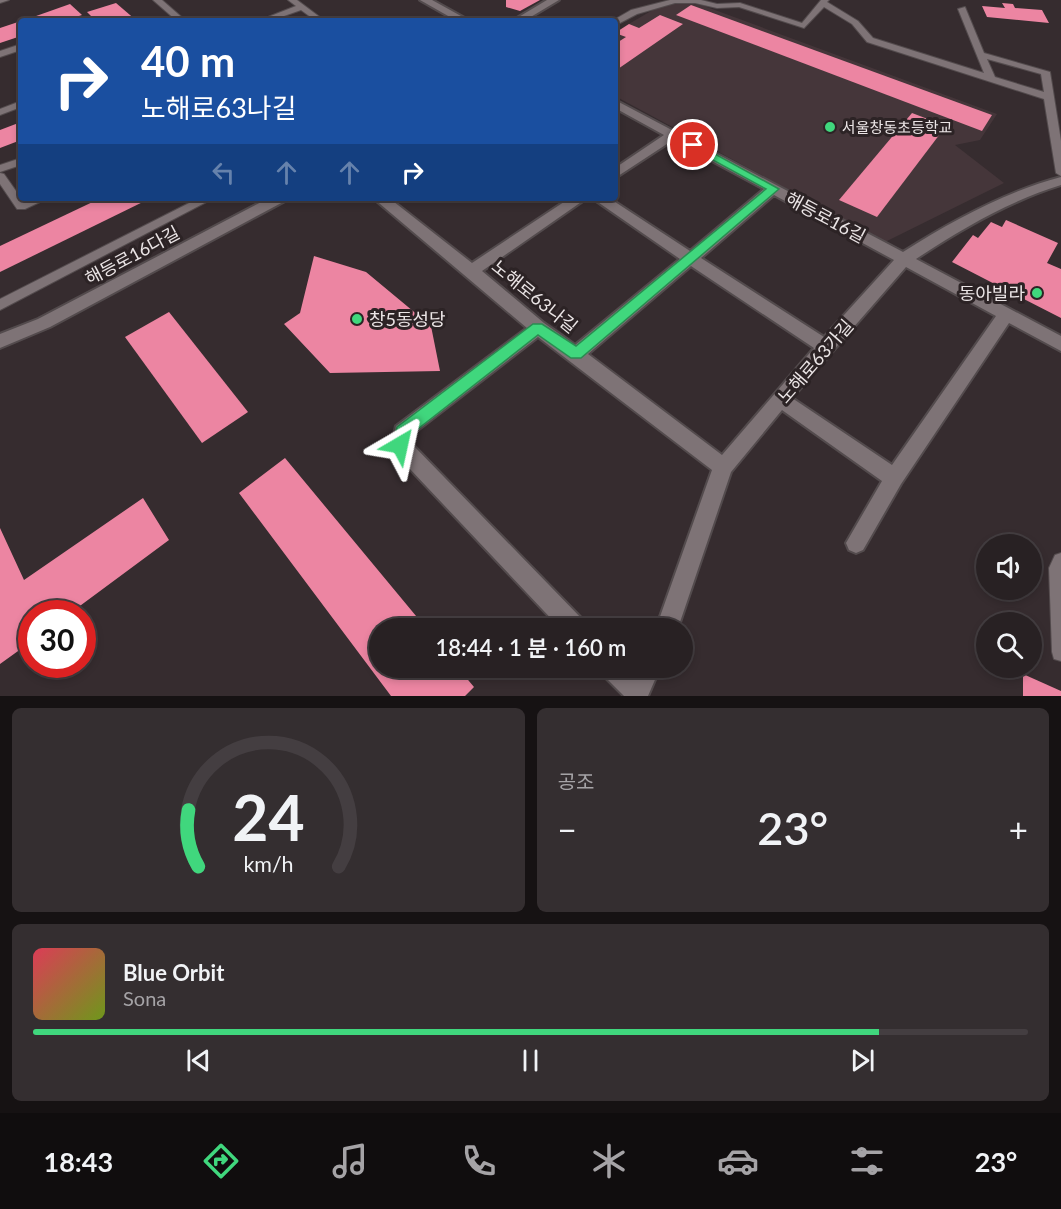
<!DOCTYPE html>
<html lang="ko">
<meta charset="utf-8">
<style>
:root{--surface:#282123;--page:#342e30;--text:#f1f3f6;--muted:#a5a3a6;--line:#443e41;--accent:#40d77d}
body{margin:0;font-family:Lato,"Noto Sans KR",sans-serif;background:var(--page);color:var(--text);height:100vh;display:flex;flex-direction:column;font-size:22px;white-space:nowrap}
*{box-sizing:border-box;margin:0}
p{font-size:20px;color:var(--muted)}
.icon{flex:none;width:33px;height:33px;fill:none;stroke:currentColor;stroke-width:2;stroke-linecap:round;stroke-linejoin:round}
.map{position:relative;height:696px;overflow:hidden}
.drawer{display:flex;flex-direction:column;gap:12px;padding:12px;background:#161213;flex:1}
.drawer>*{flex:none}
.banner{position:absolute;left:18px;top:18px;width:600px;height:183px;border-radius:6px;box-shadow:0 3px 9px #0003,0 0 0 2px var(--line);background:#1a4fa0;color:#fff;overflow:hidden}
.controls{position:absolute;left:976px;top:534px;display:grid;gap:12px}
.controls a{display:grid;place-items:center;width:66px;height:66px;border-radius:50%;background:var(--surface);box-shadow:0 3px 9px #0003,0 0 0 2px var(--line);font-size:30px}
.speed{position:absolute;left:18px;top:600px;display:flex;gap:12px;font-size:30px;font-weight:700;text-align:center}
.speed>*{display:grid;place-content:center;width:78px;height:78px;border-radius:50%;background:var(--surface);box-shadow:0 3px 9px #0003,0 0 0 2px var(--line);line-height:1}
.speed .limit{border:9px solid #d22;background:#fff;color:#111}
.pin{position:absolute;display:grid;place-items:center;width:51px;height:51px;color:#fff;margin:-26px;border:3px solid #fff;border-radius:50%;box-shadow:0 2px 6px #0007}
.me{position:absolute;width:66px;margin:-33px;rotate:36deg;stroke-linejoin:round;filter:drop-shadow(0 0 4px #0008)}
.turn{display:flex;align-items:center;gap:21px;height:126px;padding:0 24px;font-size:27px}
.turn .icon{width:78px;height:78px;stroke-width:2.5}
.turn b{display:block;font-size:42px;line-height:51px}
.lanes{display:flex;align-items:center;height:57px;padding:0 24px;background:#0003;justify-content:center;gap:30px;direction:ltr}
.lanes .off{opacity:.35}
.big{font-size:45px;font-weight:600;line-height:1.1}
.drawer .card{flex:1;display:flex;flex-direction:column;justify-content:center;gap:9px;min-width:0;padding:0 21px;border-radius:9px;background:var(--page)}
.drawer .dial{align-items:center;gap:0}
.dial svg{height:156px;overflow:visible;fill:none;stroke:var(--line);stroke-width:7;stroke-linecap:round;text-anchor:middle}
.dial text{fill:var(--text);stroke:none}
.song{display:flex;align-items:center;gap:18px}
.cover{width:72px;height:72px;border-radius:9px;background:linear-gradient(135deg,hsl(350 70% 55%),hsl(80 70% 35%))}
.played{height:6px;border-radius:3px;background:linear-gradient(90deg,var(--accent) 85%,var(--line) 85%)}
.keys{display:flex;justify-content:space-around;direction:ltr}
.heat{display:flex;justify-content:space-between;align-items:center;font-size:33px;direction:ltr}
.drawer .tiles{flex:1;display:grid;gap:12px;grid-template-columns:1fr 1fr}
.card:last-child{grid-column:span 2}
.trip{position:absolute;left:369px;top:618px;width:324px;height:60px;border-radius:30px;background:var(--surface);box-shadow:0 3px 9px #0003,0 0 0 2px var(--line);font-weight:600;line-height:60px;text-align:center}
.menu{display:flex;height:96px;justify-content:space-around;align-items:center;background:#100d0e;color:var(--muted)}
.menu .icon{width:42px;height:42px}
.menu .active{color:var(--accent)}
.menu b{font-size:27px;color:var(--text)}
.map>svg:first-child{display:block}
.built{fill:#45363a}
.building{fill:#ec85a2}
.lines{fill:none;stroke-linecap:round;stroke-linejoin:round}
.service-casing{stroke:#534b4d;stroke-width:2}
.minor-casing{stroke:#534b4d;stroke-width:4}
.service{fill:#7e7376;fill-rule:evenodd}
.minor{fill:#7e7376;fill-rule:evenodd}
.route{fill:#40d77d;stroke:#2a8c51;stroke-width:1.5}
.poi-dot{fill:#40d77d;stroke:#2c2325;stroke-width:2}
.labels{text-anchor:middle;dominant-baseline:central;stroke-width:6;stroke-linejoin:round;paint-order:stroke}
.far-poi-label{font-size:15px;fill:#ebe5e6;stroke:#2c2325;text-anchor:start}
.street-label{font-size:18px;fill:#ebe5e6;stroke:#2c2325}
.poi-label{font-size:18px;fill:#ebe5e6;stroke:#2c2325;text-anchor:end}
</style>
<div class="map">
<svg width="1061" height="696" viewBox="0 0 1061 696">
<rect width="100%" height="100%" fill="#362c2f"/>
<polygon class="built" points="684,2 704,6 997,114 980,140 955,145 1004,183 885,242 615,96 615,32 658,7"/>
<g class="building">
<polygon points="506,0 540,0 520,11 506,7"/>
<polygon points="116,3 137,21 96,21 87,12"/>
<polygon points="1002,3 1013,4 1015,8 1042,10 1049,23 987,17 982,6 1005,8"/>
<polygon points="70,4 82,15 64,21 22,21"/>
<polygon points="691,5 992,115 982,131 676,15"/>
<polygon points="660,15 683,24 615,71 615,44 626,37 615,33 629,24 639,28"/>
<polygon points="21,21 21,36 0,43 0,28"/>
<polygon points="912,113 946,126 877,217 839,200"/>
<polygon points="21,122 21,140 0,148 0,130"/>
<polygon points="101,198 151,198 0,272 0,246"/>
<polygon points="1006,220 1058,243 1047,263 1061,269 1061,318 952,262 973,235 978,238 991,222 1002,227"/>
<polygon points="314,256 366,272 431,326 440,371 330,373 284,324 300,313"/>
<polygon points="169,312 248,412 202,443 125,337"/>
<polygon points="285,458 426,628 380,628 380,668 458,668 474,687 465,696 391,696 239,493"/>
<polygon points="143,498 169,540 69,614 32,614 32,641 0,664 0,528 24,580"/>
<polygon points="1023,674 1061,691 1061,696 1023,696"/>
</g>
<g class="lines">
<g class="service-casing">
<g id="service">
<polygon points="0,0 9,0 0,3"/>
<polygon points="153,0 162,0 186,21 177,21"/>
<polygon points="288,0 297,0 325,21 316,21 301,10 270,21 258,21 296,6"/>
<path d="M670,0H701L717,4L740,3L802,23L821,0H829L827,2L858,21L873,38L984,73L958,9L965,7L984,53L1050,72L1061,141V176L1056,173L1044,99L867,42L852,24L824,7L804,28L739,7L717,8L695,3H675L637,14L618,24H615V21H612L631,10ZM987,59L1041,74L1044,92L995,77Z"/>
<polygon points="21,44 21,50 0,57 0,51"/>
<polygon points="21,101 21,107 0,115 0,109"/>
<polygon points="21,158 21,165 0,172 0,165"/>
<polygon points="0,173 4,174 23,201 28,198 44,198 42,201 25,209 17,209 0,184"/>
<polygon points="199,198 214,198 0,310 0,299"/>
<polygon points="1061,553 1061,661 1054,659 1052,652 1049,568 1055,555"/>
</g>
</g>
<g class="minor-casing">
<g id="minor">
<polygon points="420,0 432,0 470,21 457,21"/>
<polygon points="547,0 559,0 524,21 512,21"/>
<path d="M615,100L903,252C952,221 1005,192 1061,177V185C1009,201 961,229 916,259L1061,336V351L1009,323L901,484L863,550L856,553L849,550L846,543L882,481L782,410L731,472L678,628H656L712,470L538,337L410,436V442L583,620L586,628H560L393,451L391,445L396,426L527,328L373,198H389L472,263L570,198H587L482,271L544,323L575,345L680,259L592,198H609L690,251L764,189L673,140L615,178V168L664,135L615,108ZM774,195L894,260L824,337L701,258ZM691,266L814,348L722,455L588,354ZM906,267L996,316L892,465L792,398Z"/>
<polygon points="269,198 287,198 285,201 50,327 0,348 0,334 38,319"/>
<polygon points="601,668 628,668 634,674 637,668 660,668 648,696 624,696 604,676"/>
</g>
</g>
<use href="#service" class="service"/>
<use href="#minor" class="minor"/>
</g>
<polygon class="route" points="693,142 779,189 581,358 571,358 538,335 409,436 405,450 400,452 394,450 392,445 397,427 533,324 542,324 576,346 766,189 689,147 688,145"/>
<g class="poi-dot">
<circle cx="830" cy="127" r="6"/>
<circle cx="1037" cy="293" r="6"/>
<circle cx="357" cy="319" r="6"/>
</g>
<g class="labels">
<g class="far-poi-label">
<text x="842" y="127">서울창동초등학교</text>
</g>
<g class="street-label">
<text transform="translate(826 217) rotate(28)">해등로16길</text>
<text transform="translate(132 255) rotate(-28)">해등로16다길</text>
<text transform="translate(535 296) rotate(39)">노해로63나길</text>
<text transform="translate(815 361) rotate(-49)">노해로63가길</text>
</g>
<g class="poi-label">
<text x="1025" y="293">동아빌라</text>
<text x="369" y="319" text-anchor="start">창5동성당</text>
</g>
</g>
</svg>
<div class="controls">
<a><svg class="icon" aria-label="sound" viewBox="0 0 24 24"><path d="M4 9h4l5-4v14l-5-4H4zM17 9q2 3 0 6"/></svg></a>
<a><svg class="icon" aria-label="search" viewBox="0 0 24 24"><circle cx="10" cy="10" r="6"/><path d="M15 15l6 6"/></svg></a>
</div>
<div class="speed"><div class="limit">30</div></div>
<div class="pin" style="left:693px;top:145px;background:#d93025"><svg class="icon" aria-label="arrive" viewBox="0 0 24 24"><path d="M6 21V4h12l-3 4 3 4H6"/></svg></div>
<svg class="me" style="left:400px;top:445px" viewBox="-20 -20 40 40"><path d="M0-17L14 15 0 8-14 15z" fill="#40d77d" stroke="#fff" stroke-width="4"/></svg>
<div class="trip">18:44 · 1 분 · 160 m</div>
<div class="banner">
<div class="turn"><svg class="icon" aria-label="right" viewBox="0 0 24 24"><path d="M7 20v-9h11M14 6l5 5-5 5"/></svg><div><b>40 m</b>노해로63나길</div></div>
<div class="lanes"><svg class="icon off" aria-label="left" viewBox="0 0 24 24"><path d="M17 20v-9H6M10 6l-5 5 5 5"/></svg><svg class="icon off" aria-label="ahead" viewBox="0 0 24 24"><path d="M12 20V5M6 11l6-6 6 6"/></svg><svg class="icon off" aria-label="ahead" viewBox="0 0 24 24"><path d="M12 20V5M6 11l6-6 6 6"/></svg><svg class="icon" aria-label="right" viewBox="0 0 24 24"><path d="M7 20v-9h11M14 6l5 5-5 5"/></svg></div>
</div>
</div>
<section class="drawer">
<div class="tiles">
<div class="card dial"><svg viewBox="0 0 100 80">
<path d="M14 69A42 42 0 1 1 86 69"/>
<path d="M14 69A42 42 0 0 1 9 40" stroke="#40d77d"/>
<text x="50" y="56" font-size="32" font-weight="700">24</text>
<text x="50" y="72" font-size="11">km/h</text>
</svg></div>
<div class="card"><p>공조</p>
<div class="heat"><a>−</a><b class="big">23°</b><a>+</a></div>
</div>
<div class="card">
<div class="song"><i class="cover"></i><div><b>Blue Orbit</b><p>Sona</p></div></div>
<div class="played"></div>
<div class="keys"><svg class="icon" aria-label="previous" viewBox="0 0 24 24"><path d="M18 5L8 12l10 7zM5 5v14"/></svg><svg class="icon" aria-label="pause" viewBox="0 0 24 24"><path d="M8 5v14M16 5v14"/></svg><svg class="icon" aria-label="next" viewBox="0 0 24 24"><path d="M6 5l10 7-10 7zM19 5v14"/></svg></div>
</div>
</div>
</section>
<nav class="menu">
<b>18:43</b>
<svg class="icon active" aria-label="directions" viewBox="0 0 24 24"><path d="M12 3l9 9-9 9-9-9zM9 14v-3h6M13 9l2 2-2 2"/></svg>
<svg class="icon" aria-label="music" viewBox="0 0 24 24"><path d="M9 18V5l10-2v13"/><circle cx="6" cy="18" r="3"/><circle cx="16" cy="16" r="3"/></svg>
<svg class="icon" aria-label="phone" viewBox="0 0 24 24"><path d="M5 4h4l2 5-3 2q2 4 5 5l2-3 5 2v4C11 20 4 13 5 4z"/></svg>
<svg class="icon" aria-label="climate" viewBox="0 0 24 24"><path d="M12 3v18M4 7l16 10M4 17L20 7"/></svg>
<svg class="icon" aria-label="car" viewBox="0 0 24 24"><path d="M5 17H2v-5l4-1 3-4h7l3 4 3 1v5h-3M9 17h6M6 11h13"/><circle cx="7" cy="17" r="2"/><circle cx="17" cy="17" r="2"/></svg>
<svg class="icon" aria-label="filters" viewBox="0 0 24 24"><path d="M4 7h16M4 17h16"/><circle cx="9" cy="7" r="2"/><circle cx="15" cy="17" r="2"/></svg>
<b>23°</b>
</nav>
